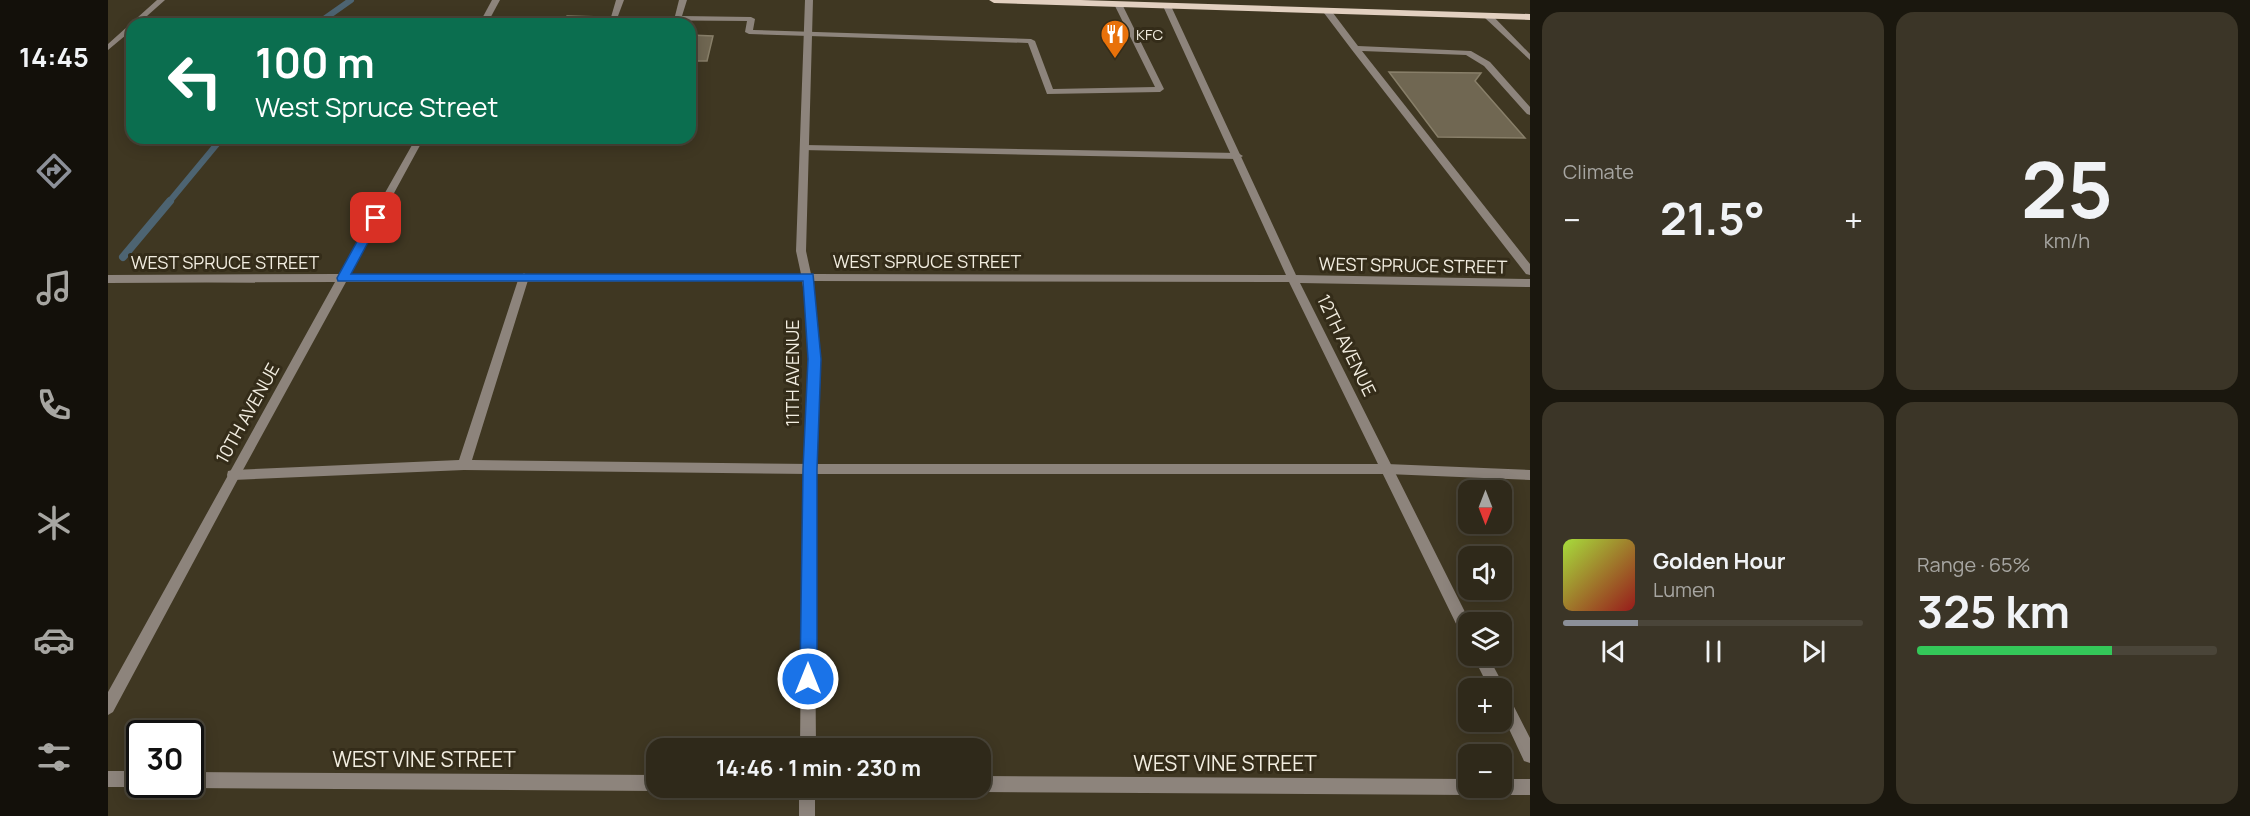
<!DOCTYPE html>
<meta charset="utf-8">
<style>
:root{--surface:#2f291a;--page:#3b3527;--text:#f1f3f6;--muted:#a7a6a2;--line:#4a4539;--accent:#8c9099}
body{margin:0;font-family:Manrope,sans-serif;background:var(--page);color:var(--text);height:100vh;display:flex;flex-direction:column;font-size:22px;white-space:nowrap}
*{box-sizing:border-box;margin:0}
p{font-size:20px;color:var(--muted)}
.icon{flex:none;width:33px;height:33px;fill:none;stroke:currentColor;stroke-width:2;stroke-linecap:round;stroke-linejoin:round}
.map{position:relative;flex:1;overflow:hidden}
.panel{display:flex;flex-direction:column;gap:12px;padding:12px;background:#1a170e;width:720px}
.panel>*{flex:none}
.banner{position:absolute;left:18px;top:18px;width:570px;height:126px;border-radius:18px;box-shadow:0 3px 15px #0003,0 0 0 2px var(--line);background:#0b6e4f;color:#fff;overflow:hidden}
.needle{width:39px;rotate:180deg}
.tools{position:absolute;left:1350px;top:480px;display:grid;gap:12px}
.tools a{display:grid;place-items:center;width:54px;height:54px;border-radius:12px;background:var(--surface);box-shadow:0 3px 15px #0003,0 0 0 2px var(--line);font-size:30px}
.speed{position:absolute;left:18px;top:720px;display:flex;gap:12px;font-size:30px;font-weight:700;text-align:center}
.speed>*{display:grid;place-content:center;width:78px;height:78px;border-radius:50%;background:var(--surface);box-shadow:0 3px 15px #0003,0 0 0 2px var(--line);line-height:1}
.speed .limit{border:3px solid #111;border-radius:9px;background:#fff;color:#111}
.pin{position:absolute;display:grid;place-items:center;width:51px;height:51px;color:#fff;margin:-26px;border-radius:12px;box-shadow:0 3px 9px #0006}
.me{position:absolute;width:66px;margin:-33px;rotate:0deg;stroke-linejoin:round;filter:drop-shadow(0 0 4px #0008)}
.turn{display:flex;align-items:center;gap:21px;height:126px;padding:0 30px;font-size:27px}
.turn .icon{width:78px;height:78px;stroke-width:2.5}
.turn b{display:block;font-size:42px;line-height:51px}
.big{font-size:45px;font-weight:700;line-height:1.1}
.panel .widget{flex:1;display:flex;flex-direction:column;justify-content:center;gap:9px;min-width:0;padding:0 21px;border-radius:18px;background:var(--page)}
.panel .dial{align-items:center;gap:0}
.dial b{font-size:78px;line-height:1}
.song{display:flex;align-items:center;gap:18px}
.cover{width:72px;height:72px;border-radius:9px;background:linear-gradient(135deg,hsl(80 70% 55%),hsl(0 70% 35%))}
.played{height:6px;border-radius:3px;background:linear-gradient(90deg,var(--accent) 25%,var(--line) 25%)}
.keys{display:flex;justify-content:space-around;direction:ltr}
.heat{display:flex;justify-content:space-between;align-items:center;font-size:33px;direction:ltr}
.charge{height:9px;border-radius:4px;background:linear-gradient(90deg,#34c759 65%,var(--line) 0)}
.panel .tiles{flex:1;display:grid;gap:12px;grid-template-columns:repeat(2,1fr)}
.trip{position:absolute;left:538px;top:738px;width:345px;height:60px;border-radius:18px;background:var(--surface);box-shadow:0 3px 15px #0003,0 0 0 2px var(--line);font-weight:700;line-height:60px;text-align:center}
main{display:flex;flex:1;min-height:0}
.tab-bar{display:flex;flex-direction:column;width:108px;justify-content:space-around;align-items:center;background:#13100a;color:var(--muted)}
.tab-bar .icon{width:42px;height:42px}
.tab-bar .on{color:var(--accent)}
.tab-bar b{font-size:27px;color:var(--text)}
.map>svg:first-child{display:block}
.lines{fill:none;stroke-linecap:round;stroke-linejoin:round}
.stream-far1{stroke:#4d6472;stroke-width:6}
.stream{stroke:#4d6472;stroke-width:8}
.building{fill:#706752;stroke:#887f69;stroke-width:1.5}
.service{fill:#8d847c;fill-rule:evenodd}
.minor{fill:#8d847c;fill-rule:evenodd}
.primary{fill:#e2d0c0;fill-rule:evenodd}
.route{fill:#1a73e8;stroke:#114b97;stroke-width:1.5}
.labels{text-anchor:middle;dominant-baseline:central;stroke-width:6;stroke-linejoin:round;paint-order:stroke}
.far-poi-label{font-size:15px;fill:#f2ede0;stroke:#342c19;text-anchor:start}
.street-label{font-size:18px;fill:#f2ede0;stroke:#342c19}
.near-street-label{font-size:21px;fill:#f2ede0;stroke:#342c19}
</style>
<main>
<nav class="tab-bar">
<b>14:45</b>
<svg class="icon on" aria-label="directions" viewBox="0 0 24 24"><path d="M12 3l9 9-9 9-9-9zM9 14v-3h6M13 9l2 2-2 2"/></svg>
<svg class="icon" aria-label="music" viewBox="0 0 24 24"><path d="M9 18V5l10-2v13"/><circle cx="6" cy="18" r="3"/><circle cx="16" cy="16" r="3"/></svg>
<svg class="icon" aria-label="phone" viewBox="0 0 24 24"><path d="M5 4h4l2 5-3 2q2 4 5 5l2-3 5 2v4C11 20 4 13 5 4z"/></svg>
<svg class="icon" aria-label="climate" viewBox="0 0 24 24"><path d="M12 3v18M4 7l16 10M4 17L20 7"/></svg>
<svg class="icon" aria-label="car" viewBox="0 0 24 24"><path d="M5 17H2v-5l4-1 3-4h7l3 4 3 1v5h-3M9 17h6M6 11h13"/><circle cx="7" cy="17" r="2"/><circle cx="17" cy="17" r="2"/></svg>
<svg class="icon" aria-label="filters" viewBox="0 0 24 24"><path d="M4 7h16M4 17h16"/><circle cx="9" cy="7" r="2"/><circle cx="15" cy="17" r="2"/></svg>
</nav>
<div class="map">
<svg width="1422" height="816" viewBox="0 0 1422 816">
<rect width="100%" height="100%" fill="#3f3722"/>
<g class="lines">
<g class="stream-far1">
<polyline points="209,24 243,0"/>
<polyline points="61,202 114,138"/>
</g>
<polyline class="stream" points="15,257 62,201"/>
</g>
<g class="building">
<polygon points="459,16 494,17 492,24 455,24"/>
<polygon points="582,35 605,36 599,61 582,61"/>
<polygon points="1281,72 1373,73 1367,81 1417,138 1330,137"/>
</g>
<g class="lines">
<g class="service">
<polygon points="508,0 516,0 510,16 567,16 571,0 579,0 574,16 643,17 647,19 645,30 923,39 927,41 945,89 1047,87 1006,4 1010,2 1014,4 1056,89 1052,92 939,94 920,43 641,34 637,32 639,21 509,20 507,24 501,24"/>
<polygon points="1216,9 1222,9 1250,46 1363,51 1382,62 1422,107 1422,115 1419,114 1376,66 1358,55 1254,51 1422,264 1422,275 1418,274 1244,50 1216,13"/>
<polygon points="697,145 1130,153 1135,156 1130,159 694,150 694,146"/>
<polygon points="416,273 421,277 364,460 702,464 1279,464 1422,470 1422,480 1279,474 702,474 356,470 125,480 120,479 119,475 120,471 125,470 351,460 411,277"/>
</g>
<g class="minor">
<polygon points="49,0 57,0 30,24 24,24 24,30 0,50 0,44"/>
<polygon points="384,0 392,0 379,24 371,24"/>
<path d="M697,0H705L698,251L703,274L1178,275L1055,6L1059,4L1063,6L1188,275L1422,279V287L1192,283L1362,622H1360V640L1355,638L1181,282L705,281C714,345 709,409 708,473C707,565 707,656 708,748H692L694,539L700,360L698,305L694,281L238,282L130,479L5,712L0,715V692L227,282L0,283V275L231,274L308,138H316L242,274H693L688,251Z"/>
<polygon points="1377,14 1383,14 1422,54 1422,60 1377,18"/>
<polygon points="1365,656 1380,656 1397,688 1395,691 1399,693 1422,738 1422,763 1416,761 1394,714 1394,688 1381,688"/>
<polygon points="0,771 32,771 32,784 38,784 32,787 0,787"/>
<polygon points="82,772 549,775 549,788 555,788 549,791 82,788 76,784 82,784"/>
<polygon points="873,776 1360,779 1360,788 1368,788 1366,793 1360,795 873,792 866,788 873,788"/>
<polygon points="1394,779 1422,779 1422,795 1394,795 1388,793 1386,788 1394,788"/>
<rect x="691" y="788" width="16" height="28"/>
</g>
<polygon class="primary" points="881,0 973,0 1422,14 1422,20 886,3"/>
</g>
<polygon class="route" points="268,214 273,218 243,274 705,274 713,359 709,469 709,679 706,685 700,687 694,685 692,679 695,469 700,359 695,281 230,281 229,278 262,218"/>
<defs>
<g id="restaurant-pin" transform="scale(1.5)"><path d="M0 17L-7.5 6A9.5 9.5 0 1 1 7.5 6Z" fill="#e8710a" stroke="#342c19"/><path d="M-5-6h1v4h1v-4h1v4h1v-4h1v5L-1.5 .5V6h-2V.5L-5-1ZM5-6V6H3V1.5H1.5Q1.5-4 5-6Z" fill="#fff"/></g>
</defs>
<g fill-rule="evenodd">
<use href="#restaurant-pin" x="1007" y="34"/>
</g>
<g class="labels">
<g class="far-poi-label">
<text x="1028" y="34">KFC</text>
</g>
<g class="street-label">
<text x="819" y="261">WEST SPRUCE STREET</text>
<text x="117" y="262">WEST SPRUCE STREET</text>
<text transform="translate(1305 265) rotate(1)">WEST SPRUCE STREET</text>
<text transform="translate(1239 345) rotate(64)">12TH AVENUE</text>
<text transform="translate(684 373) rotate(-90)">11TH AVENUE</text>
<text transform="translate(139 413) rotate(-61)">10TH AVENUE</text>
</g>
<g class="near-street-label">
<text x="316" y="759">WEST VINE STREET</text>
<text x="1117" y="763">WEST VINE STREET</text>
</g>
</g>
</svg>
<div class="tools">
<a><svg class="needle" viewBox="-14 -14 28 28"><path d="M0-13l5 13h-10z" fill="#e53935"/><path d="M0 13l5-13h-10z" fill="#a7a6a2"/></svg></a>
<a><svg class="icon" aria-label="sound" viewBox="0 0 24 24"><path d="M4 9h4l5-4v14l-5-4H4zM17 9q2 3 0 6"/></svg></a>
<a><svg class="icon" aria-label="layers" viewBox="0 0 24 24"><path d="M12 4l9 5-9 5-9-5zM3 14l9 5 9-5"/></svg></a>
<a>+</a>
<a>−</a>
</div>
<div class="speed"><div class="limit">30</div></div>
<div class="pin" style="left:268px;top:218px;background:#d93025"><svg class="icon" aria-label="arrive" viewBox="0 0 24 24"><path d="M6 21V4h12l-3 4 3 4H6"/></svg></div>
<svg class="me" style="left:700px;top:679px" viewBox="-20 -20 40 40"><circle r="17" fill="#1a73e8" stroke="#fff" stroke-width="3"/><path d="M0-11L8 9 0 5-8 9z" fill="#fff"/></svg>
<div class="trip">14:46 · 1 min · 230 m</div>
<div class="banner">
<div class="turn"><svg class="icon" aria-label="left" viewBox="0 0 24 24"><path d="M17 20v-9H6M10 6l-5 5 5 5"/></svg><div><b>100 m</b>West Spruce Street</div></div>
</div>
</div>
<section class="panel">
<div class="tiles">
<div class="widget"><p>Climate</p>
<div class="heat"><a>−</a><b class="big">21.5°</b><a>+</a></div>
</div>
<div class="widget dial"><b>25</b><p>km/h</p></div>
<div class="widget">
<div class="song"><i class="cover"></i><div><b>Golden Hour</b><p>Lumen</p></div></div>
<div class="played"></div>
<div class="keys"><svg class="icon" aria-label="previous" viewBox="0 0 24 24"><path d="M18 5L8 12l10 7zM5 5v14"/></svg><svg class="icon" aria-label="pause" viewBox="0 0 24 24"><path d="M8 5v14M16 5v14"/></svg><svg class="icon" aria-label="next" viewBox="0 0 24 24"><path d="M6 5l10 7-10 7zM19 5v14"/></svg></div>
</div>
<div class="widget"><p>Range · 65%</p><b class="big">325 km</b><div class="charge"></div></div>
</div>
</section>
</main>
